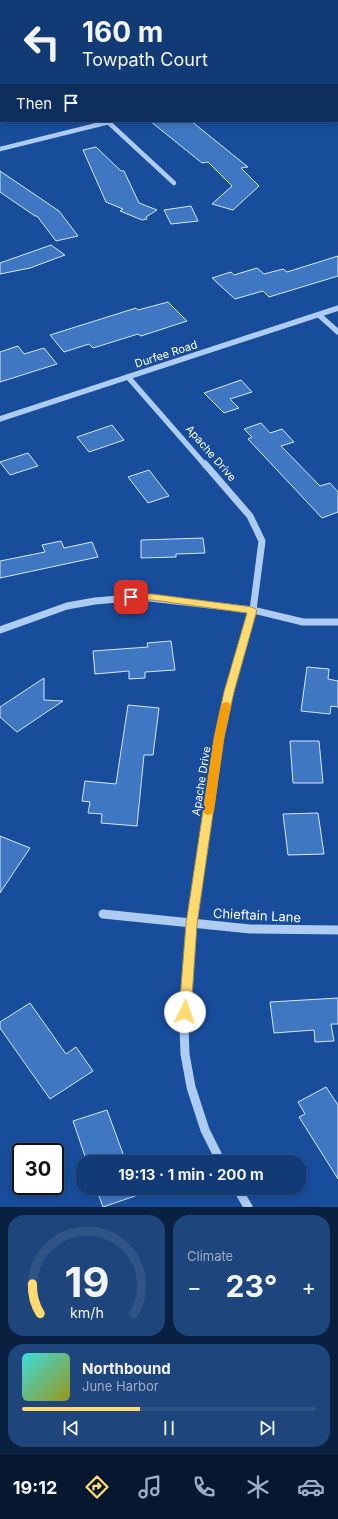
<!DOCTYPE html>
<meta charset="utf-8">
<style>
:root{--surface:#123a75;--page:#1f457d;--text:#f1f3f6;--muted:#9cadc5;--line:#315487;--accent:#ffda6f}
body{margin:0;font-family:Inter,sans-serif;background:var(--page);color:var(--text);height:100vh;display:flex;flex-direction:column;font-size:15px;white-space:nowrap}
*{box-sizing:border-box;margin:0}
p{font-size:13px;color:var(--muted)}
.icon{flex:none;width:22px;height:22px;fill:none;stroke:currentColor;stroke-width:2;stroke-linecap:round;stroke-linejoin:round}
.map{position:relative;height:1207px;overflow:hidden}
.sheet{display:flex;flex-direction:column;gap:8px;padding:8px;background:#0a2040;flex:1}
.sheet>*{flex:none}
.hud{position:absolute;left:0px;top:0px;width:338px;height:122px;box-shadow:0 2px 6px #0003,0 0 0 1px var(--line);background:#123a75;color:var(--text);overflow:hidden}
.speed{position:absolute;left:12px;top:1143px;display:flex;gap:8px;font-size:20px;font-weight:700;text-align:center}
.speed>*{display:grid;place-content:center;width:52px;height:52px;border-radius:50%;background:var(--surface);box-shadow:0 2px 6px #0003,0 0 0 1px var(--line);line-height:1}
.speed .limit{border:2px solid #111;border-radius:6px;background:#fff;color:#111}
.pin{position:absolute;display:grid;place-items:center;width:34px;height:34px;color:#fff;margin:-17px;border-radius:8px;box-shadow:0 2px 6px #0006}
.me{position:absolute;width:44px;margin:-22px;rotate:4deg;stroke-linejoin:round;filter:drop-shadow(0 0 3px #0008)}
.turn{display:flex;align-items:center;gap:14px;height:84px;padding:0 16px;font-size:18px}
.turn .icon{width:52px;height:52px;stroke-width:2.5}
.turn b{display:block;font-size:28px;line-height:34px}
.then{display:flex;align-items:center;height:38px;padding:0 16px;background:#0003;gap:8px;font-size:15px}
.big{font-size:30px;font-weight:700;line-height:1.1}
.sheet .tile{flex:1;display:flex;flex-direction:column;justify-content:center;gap:6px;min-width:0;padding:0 14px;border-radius:16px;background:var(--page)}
.sheet .dial{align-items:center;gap:0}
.dial svg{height:104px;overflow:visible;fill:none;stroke:var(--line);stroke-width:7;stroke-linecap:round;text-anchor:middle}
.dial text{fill:var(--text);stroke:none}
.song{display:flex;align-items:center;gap:12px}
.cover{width:48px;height:48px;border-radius:6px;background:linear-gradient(135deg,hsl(180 70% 55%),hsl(60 70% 35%))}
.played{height:4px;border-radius:2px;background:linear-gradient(90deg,var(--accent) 40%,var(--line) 40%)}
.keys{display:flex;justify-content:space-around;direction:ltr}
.heat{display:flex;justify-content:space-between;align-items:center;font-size:22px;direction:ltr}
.sheet .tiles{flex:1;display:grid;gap:8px;grid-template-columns:1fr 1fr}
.tile:last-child{grid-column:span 2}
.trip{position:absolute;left:76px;top:1155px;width:230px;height:40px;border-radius:16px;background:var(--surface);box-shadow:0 2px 6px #0003,0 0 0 1px var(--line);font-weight:700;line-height:40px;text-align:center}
.dock{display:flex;height:64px;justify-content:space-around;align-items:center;background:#07172f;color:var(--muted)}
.dock .icon{width:28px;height:28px}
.dock .current{color:var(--accent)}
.dock b{font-size:18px;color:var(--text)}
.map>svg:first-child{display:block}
.building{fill:#4077c2;stroke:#d6e6fc}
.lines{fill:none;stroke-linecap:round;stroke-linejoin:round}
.minor-far3{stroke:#aecbf2;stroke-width:4.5}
.minor-far2{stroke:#aecbf2;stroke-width:5.5}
.minor-far1{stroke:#aecbf2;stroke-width:7}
.minor{stroke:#aecbf2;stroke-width:9}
.route{fill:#ffda6f;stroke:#a68e48}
.slow{fill:#f59e0b}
.labels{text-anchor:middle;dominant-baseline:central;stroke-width:4;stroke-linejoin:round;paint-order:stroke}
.street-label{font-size:11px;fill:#fff;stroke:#184d9c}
.near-street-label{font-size:13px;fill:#fff;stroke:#184d9c}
</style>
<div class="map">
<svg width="338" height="1207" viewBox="0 0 338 1207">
<rect width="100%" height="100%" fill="#184d9c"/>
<g class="building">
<polygon points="150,121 191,121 248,167 241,168 259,186 233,210 212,204 232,186 208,162 202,163"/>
<polygon points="96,147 121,171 124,171 139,203 157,210 146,217 147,219 142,220 120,211 123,209 106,202 83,150"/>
<polygon points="0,171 59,211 78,236 56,241 37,216 35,216 0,192"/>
<polygon points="191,206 198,221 171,224 164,210"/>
<polygon points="51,245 65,255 30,268 0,274 0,263"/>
<polygon points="338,256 338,276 269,297 263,291 235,299 212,278 231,272 234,275 257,268 264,274 283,269 287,272"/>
<polygon points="168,302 187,321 141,336 138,334 93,348 89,344 64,352 50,335 136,308 138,310"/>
<polygon points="18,346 24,354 44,348 57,364 0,382 0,352"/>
<polygon points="241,380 252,392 230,399 239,408 224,413 204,393"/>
<polygon points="261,423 270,433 282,429 294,442 281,446 320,486 330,483 338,492 338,512 322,518 248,439 252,437 244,429"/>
<polygon points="112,425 124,440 89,452 77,437"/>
<polygon points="28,453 38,466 10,475 0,462"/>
<polygon points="149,470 169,496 148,503 128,477"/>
<polygon points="203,538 205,553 176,554 176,557 141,558 141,540"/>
<polygon points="61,541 64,548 92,542 98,557 0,578 0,561 45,552 42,545"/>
<polygon points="171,641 175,670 145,672 145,678 129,679 129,671 95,674 93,651 148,647 147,643"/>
<polygon points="307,667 329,669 328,679 338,681 338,707 331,706 330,714 301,711"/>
<polygon points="44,678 44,700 63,701 17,732 0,717 0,707"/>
<polygon points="128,705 159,708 153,755 144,755 137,826 101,823 102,814 88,813 90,802 82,801 85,781 116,784"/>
<polygon points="290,741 319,741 323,783 293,783"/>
<polygon points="318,813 324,854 288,855 283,814"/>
<polygon points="0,836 30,848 0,893"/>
<polygon points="338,998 338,1024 331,1024 334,1041 315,1042 314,1030 274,1033 270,1002"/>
<polygon points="30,1003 66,1054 76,1047 93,1071 50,1099 0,1028 0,1022"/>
<polygon points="326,1087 338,1105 338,1179 299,1117 305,1114 298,1102"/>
<polygon points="107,1110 126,1162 87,1162 73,1121"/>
<polygon points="96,1188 135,1188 138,1195 103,1207"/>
</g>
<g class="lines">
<g class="minor-far3">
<polyline points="190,0 192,1"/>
<polyline points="107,121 174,183"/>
<polyline points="0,149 109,122"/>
</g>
<g class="minor-far2">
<polyline points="319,315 338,332"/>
<polyline points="128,377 205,465"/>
<polyline points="0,419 338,308"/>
</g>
<g class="minor-far1">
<polyline points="205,464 250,516 262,541 253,610 229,692 219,738 211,793"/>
<polyline points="0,630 67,606 95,601 141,597 253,610 303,622 338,622"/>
</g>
<g class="minor">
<polyline points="211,792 191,924 184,1027 185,1054 191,1087 205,1130 221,1162"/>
<polyline points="103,914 250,929 338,930"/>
<polyline points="237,1188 248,1207"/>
</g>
</g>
<polygon class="route" points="131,594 152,594 252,607 257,610 234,692 224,738 197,924 191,1012 189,1016 185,1018 181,1016 179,1012 186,924 214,738 224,692 247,613 152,600 127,600 126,597"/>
<polygon class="slow" points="226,702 229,703 231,706 224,738 214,811 212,814 208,815 205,814 203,811 214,738 221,706 223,703"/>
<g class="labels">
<g class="street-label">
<text transform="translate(166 354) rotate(-18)">Durfee Road</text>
<text transform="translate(211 453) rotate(49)">Apache Drive</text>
<text transform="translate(201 781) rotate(-81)">Apache Drive</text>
</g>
<g class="near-street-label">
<text transform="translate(257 915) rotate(3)">Chieftain Lane</text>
</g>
</g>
</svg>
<div class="speed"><div class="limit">30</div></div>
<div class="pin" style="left:131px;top:597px;background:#d93025"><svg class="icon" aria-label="arrive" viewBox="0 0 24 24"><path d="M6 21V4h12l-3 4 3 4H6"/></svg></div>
<svg class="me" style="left:185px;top:1012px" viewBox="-20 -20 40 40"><circle r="19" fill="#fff"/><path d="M0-13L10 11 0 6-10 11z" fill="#ffda6f"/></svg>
<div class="trip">19:13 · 1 min · 200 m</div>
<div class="hud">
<div class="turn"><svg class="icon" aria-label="left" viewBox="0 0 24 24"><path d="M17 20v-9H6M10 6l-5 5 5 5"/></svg><div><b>160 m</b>Towpath Court</div></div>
<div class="then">Then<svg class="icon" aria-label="arrive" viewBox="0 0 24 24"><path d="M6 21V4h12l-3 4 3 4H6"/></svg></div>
</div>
</div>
<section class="sheet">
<div class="tiles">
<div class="tile dial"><svg viewBox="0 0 100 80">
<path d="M14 69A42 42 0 1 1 86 69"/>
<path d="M14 69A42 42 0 0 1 8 46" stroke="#ffda6f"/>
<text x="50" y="56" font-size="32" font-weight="700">19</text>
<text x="50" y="72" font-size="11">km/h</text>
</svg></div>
<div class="tile"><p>Climate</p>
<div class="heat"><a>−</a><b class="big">23°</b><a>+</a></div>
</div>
<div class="tile">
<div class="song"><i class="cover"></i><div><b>Northbound</b><p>June Harbor</p></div></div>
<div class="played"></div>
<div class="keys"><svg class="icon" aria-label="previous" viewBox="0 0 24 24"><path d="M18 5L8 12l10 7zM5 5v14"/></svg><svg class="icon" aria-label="pause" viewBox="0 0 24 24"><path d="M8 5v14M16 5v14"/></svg><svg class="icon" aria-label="next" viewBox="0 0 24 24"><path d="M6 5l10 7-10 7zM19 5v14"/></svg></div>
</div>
</div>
</section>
<nav class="dock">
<b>19:12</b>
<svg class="icon current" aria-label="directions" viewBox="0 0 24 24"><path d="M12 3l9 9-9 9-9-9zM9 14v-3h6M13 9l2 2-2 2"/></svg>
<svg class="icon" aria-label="music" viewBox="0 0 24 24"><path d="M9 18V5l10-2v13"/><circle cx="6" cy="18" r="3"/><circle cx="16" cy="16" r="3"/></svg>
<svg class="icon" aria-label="phone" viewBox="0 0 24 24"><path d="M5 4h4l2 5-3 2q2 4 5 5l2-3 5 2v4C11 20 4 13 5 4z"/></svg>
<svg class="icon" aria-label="climate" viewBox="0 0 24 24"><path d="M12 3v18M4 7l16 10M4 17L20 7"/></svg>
<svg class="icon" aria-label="car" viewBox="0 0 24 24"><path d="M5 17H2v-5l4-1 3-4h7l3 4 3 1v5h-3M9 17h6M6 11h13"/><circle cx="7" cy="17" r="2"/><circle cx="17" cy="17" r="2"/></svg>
</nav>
